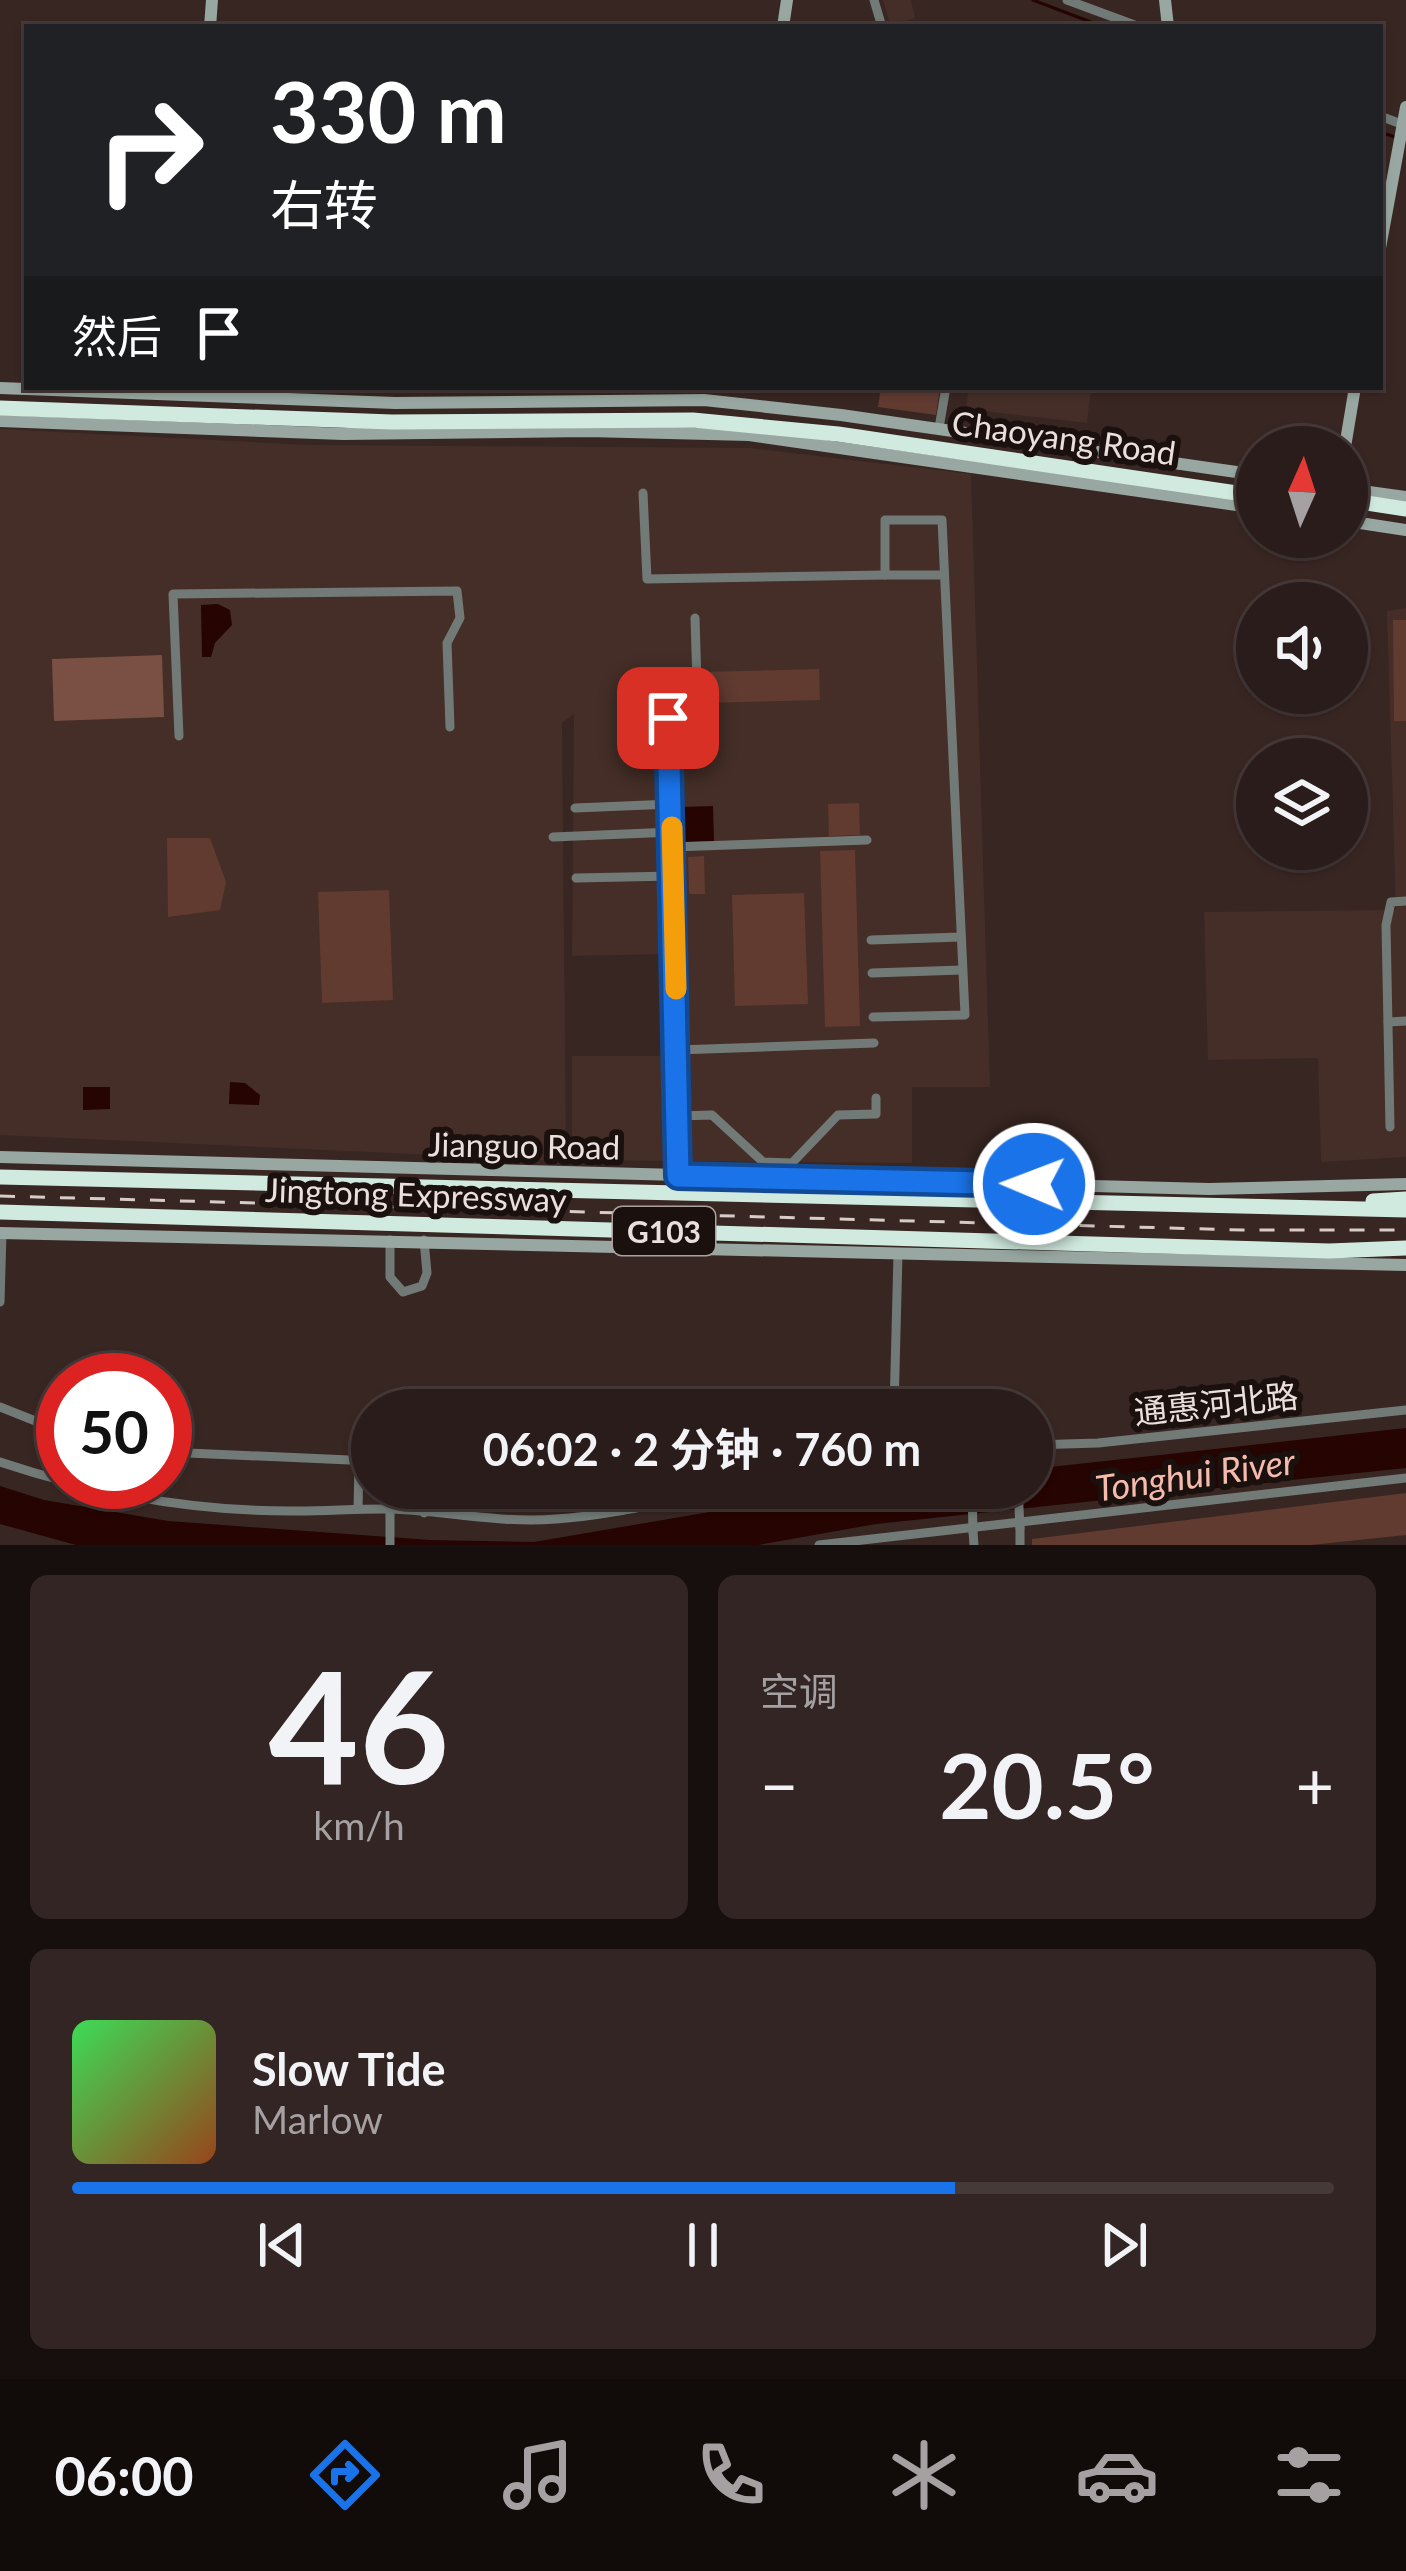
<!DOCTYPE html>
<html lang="zh">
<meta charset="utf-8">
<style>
:root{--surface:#2a1c1a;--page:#322523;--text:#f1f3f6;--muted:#a5a1a2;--line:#463a39;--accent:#1a73e8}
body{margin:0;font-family:Lato,"Noto Sans SC",sans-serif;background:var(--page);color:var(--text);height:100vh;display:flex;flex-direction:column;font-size:45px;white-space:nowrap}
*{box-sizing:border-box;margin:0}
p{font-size:39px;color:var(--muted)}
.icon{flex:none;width:66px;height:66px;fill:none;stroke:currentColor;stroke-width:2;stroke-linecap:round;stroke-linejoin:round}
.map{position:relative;height:1545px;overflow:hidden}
.details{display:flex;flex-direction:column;gap:30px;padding:30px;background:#170f0e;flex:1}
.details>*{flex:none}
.guide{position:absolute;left:24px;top:24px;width:1359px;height:366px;border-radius:0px;box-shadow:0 3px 9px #0004,0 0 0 3px var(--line);background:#202124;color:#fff;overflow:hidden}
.needle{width:78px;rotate:3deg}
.tools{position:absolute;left:1236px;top:426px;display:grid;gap:24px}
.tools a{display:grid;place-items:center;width:132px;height:132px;border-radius:50%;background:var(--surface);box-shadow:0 3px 9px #0004,0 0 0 3px var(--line);font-size:60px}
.speed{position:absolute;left:36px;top:1353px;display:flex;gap:24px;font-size:60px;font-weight:700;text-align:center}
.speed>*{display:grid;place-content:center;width:156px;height:156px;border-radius:50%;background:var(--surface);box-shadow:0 3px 9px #0004,0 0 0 3px var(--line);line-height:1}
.speed .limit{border:18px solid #d22;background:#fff;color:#111}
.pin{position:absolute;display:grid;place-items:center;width:102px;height:102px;color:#fff;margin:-51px;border-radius:24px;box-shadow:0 6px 18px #0006}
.me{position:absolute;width:132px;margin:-66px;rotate:271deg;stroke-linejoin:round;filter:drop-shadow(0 0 9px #0008)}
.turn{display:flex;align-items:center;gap:42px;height:252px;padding:0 48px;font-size:54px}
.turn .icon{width:156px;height:156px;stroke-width:2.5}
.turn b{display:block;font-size:84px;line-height:102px}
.then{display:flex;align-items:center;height:114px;padding:0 48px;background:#0003;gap:24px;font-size:45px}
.big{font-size:90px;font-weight:700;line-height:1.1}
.details .tile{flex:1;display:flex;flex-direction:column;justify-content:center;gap:18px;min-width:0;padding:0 42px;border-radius:18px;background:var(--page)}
.details .dial{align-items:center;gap:0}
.dial b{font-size:156px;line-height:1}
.song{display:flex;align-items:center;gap:36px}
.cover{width:144px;height:144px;border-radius:18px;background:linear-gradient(135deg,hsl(130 70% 55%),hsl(20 70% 35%))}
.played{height:12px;border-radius:6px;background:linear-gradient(90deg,var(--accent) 70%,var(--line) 70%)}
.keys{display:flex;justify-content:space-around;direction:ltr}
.heat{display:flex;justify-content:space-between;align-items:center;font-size:66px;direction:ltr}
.details .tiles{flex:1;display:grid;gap:30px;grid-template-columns:1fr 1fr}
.tile:last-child{grid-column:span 2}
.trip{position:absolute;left:351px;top:1389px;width:702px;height:120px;border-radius:60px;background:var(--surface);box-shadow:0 3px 9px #0004,0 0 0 3px var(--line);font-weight:700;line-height:120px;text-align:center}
.dock{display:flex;height:192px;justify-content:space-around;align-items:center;background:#110b0a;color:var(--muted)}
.dock .icon{width:84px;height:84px}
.dock .current{color:var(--accent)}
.dock b{font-size:54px;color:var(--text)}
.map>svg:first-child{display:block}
.built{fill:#452e27}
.green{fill:#613a30}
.forest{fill:#7a5045}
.water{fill:#260401}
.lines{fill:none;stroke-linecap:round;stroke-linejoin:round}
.stream{stroke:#260401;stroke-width:3}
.street{stroke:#717a77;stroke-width:9}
.secondary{stroke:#98a7a1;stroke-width:12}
.highway{stroke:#d1eae0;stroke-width:15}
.rail{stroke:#d8ccc9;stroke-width:3;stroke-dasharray:15 15;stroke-linecap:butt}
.street-bridge{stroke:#717a77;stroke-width:9}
.route-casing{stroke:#114b97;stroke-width:30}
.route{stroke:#1a73e8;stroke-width:21}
.slow{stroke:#f59e0b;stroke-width:21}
.labels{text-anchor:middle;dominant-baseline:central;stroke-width:12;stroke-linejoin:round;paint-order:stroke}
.shield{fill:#1a110f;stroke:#aca19e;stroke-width:3}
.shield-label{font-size:30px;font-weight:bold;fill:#ebdfdc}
.street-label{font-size:33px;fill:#ebdfdc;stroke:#1a110f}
.water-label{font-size:36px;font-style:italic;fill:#f6bbac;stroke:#1a110f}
</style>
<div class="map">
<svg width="1406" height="1545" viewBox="0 0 1406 1545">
<rect width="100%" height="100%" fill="#382622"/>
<g class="built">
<polygon points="883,0 911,0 915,18 890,25"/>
<polygon points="969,387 1091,387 1087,423 966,409"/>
<polygon points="0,429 307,445 749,448 971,474 990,1087 912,1087 912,1163 572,1160 572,1056 669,1056 666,954 572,956 574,714 562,723 566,1161 0,1135"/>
<polygon points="1406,608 1406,1157 1321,1162 1318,1058 1208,1060 1204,912 1396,910 1387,611"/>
</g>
<g class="green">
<polygon points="881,387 940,387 936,415 878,407"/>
<polygon points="1393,620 1406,620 1406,721 1394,721"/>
<polygon points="819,669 820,700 703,703 702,672"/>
<polygon points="859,803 860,835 829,836 828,804"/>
<polygon points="167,838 210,838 226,882 220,910 168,917"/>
<polygon points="855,850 860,1026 825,1027 820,851"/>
<polygon points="704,856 705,894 689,894 688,857"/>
<polygon points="389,890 393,1000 322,1003 318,892"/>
<polygon points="804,893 808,1004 735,1006 732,895"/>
<polygon points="1406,1493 1406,1535 1311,1545 1032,1545 1032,1539"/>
</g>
<polygon class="forest" points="162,655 164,717 54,721 52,659"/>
<g class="water">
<polygon points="218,604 230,610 232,625 215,643 211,657 202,657 201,605"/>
<polygon points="713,806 714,841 681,842 680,807"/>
<polygon points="230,1082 245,1083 260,1095 259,1105 229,1104"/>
<polygon points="83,1087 110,1087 110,1109 83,1110"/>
<polygon points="1406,1428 1406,1468 876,1524 758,1545 76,1545 0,1524 0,1486 44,1500 168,1521 430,1540 534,1542 850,1488 1032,1488 1032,1469"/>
</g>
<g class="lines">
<g class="stream">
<polyline points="1033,0 1104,27"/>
<polyline points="1380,132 1395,137"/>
</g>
<g class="street">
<polyline points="874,0 882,27"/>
<polyline points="1067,0 1140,27"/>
<polyline points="1380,116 1404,125"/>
<polyline points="939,428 946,387"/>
<polyline points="643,493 647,579 885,575"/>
<polyline points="179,736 173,594 457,591 460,618 447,643 450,727"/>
<polyline points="575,808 672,804"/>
<polyline points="553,837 673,832"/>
<polyline points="673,847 867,840"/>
<polyline points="576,878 674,876"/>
<polyline points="871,940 961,937"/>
<polyline points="872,973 962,970"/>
<polyline points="873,1017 965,1015 942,520 885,520 885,575 942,575"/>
<polyline points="1388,1022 1406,1021"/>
<polyline points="677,1050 874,1043"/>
<polyline points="678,1116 712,1115 763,1162 792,1163 838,1115 876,1114 876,1098"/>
<polyline points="1390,1127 1386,925 1391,902 1406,901"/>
<polyline points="678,1176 668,718 698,717 695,618"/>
<polyline points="390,1240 390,1277 403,1292 422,1286 427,1273 424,1240"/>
<polyline points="0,1302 2,1233"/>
<polyline points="0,1407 63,1432"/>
<polyline points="894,1410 898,1254"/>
<polyline points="1032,1445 1098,1443 1406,1410"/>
<polyline points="165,1452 372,1461"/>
<path d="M0,1462C96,1494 197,1512 299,1511C326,1511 354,1509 382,1509C440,1509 497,1524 556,1519C616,1515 678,1498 738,1488"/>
<polyline points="358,1509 359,1462"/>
<polyline points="390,1509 390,1545"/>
<polyline points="424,1513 425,1488"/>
<polyline points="1020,1528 1020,1545"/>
<polyline points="973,1532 974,1545"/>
<polyline points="819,1545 1406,1478"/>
</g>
<g class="secondary">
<polyline points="1165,0 1168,27"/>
<polyline points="210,27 212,0"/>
<polyline points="783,27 787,0"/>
<polyline points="1380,248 1406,107"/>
<polyline points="0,388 395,403 704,400 841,415 1257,475"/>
<polyline points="0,421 343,434 588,431 749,435 1257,508"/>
<polyline points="1345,447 1355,387"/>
<polyline points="1347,489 1406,497"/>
<polyline points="1347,521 1406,530"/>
<polyline points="0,1157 1209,1189 1406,1184"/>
<polyline points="0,1233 1406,1265"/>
</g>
<g class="highway">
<polyline points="0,408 392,422 693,420 838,434 1257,496"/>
<polyline points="1347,500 1406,509"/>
<polyline points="0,1177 1406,1210"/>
<polyline points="1373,1201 1406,1199"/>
<polyline points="0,1212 1329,1251 1406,1248"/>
</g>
<polyline class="rail" points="0,1196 1242,1230 1406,1230"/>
<g class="street-bridge">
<polyline points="972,1488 973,1532"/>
<polyline points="1018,1488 1020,1528"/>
</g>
</g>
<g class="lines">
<g class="route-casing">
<polyline id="route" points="668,718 678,1176 1034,1184"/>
</g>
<use href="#route" class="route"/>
<polyline class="slow" points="672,827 676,989"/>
</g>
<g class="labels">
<rect class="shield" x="613" y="1207" width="102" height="48" rx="9"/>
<g class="shield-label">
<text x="664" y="1231">G103</text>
</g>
<g class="street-label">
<text transform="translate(1064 437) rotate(8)">Chaoyang Road</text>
<text transform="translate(524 1145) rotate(1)">Jianguo Road</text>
<text transform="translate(416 1194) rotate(2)">Jingtong Expressway</text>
<text transform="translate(1216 1403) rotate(-6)">通惠河北路</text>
</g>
<g class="water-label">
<text transform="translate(1195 1474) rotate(-8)">Tonghui River</text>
</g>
</g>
</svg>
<div class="tools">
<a><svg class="needle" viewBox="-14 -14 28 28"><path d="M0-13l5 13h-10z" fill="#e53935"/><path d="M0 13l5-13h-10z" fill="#a5a1a2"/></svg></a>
<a><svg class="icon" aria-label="sound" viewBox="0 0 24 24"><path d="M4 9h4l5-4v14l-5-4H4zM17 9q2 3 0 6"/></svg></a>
<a><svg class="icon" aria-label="layers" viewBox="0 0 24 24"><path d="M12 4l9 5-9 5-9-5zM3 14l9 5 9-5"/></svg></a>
</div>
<div class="speed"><div class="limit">50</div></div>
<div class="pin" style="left:668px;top:718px;background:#d93025"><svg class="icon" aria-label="arrive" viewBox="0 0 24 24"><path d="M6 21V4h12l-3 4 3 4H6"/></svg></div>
<svg class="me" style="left:1034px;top:1184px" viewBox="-20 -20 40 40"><circle r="17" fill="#1a73e8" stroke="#fff" stroke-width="3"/><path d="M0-11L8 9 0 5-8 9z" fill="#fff"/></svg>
<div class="trip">06:02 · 2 分钟 · 760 m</div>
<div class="guide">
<div class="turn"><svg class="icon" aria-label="right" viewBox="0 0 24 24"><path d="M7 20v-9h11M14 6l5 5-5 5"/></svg><div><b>330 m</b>右转</div></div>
<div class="then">然后<svg class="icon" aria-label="arrive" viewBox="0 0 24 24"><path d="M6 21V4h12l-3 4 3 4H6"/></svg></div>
</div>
</div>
<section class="details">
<div class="tiles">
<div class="tile dial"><b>46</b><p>km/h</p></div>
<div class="tile"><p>空调</p>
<div class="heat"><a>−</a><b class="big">20.5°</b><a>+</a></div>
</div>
<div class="tile">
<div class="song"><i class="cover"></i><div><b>Slow Tide</b><p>Marlow</p></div></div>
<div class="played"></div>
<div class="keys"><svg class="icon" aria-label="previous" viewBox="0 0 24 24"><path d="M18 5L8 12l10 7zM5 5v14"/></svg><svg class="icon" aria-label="pause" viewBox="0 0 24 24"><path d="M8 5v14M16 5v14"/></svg><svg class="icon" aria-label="next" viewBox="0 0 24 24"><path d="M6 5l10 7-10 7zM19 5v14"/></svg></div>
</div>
</div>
</section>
<nav class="dock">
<b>06:00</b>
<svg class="icon current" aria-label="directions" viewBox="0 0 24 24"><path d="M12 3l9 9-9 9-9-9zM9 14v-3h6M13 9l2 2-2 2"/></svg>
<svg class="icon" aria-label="music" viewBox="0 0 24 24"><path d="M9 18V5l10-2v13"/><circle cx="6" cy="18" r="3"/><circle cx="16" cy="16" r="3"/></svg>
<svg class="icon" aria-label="phone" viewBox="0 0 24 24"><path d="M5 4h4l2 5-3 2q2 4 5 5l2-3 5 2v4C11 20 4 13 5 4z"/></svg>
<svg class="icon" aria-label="climate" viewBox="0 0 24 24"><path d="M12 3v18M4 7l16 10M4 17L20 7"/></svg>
<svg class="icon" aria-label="car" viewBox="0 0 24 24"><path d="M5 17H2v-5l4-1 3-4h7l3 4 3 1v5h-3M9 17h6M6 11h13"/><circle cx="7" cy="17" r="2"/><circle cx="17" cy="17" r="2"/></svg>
<svg class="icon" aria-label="filters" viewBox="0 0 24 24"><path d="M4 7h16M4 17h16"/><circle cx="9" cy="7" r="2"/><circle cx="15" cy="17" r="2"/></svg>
</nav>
